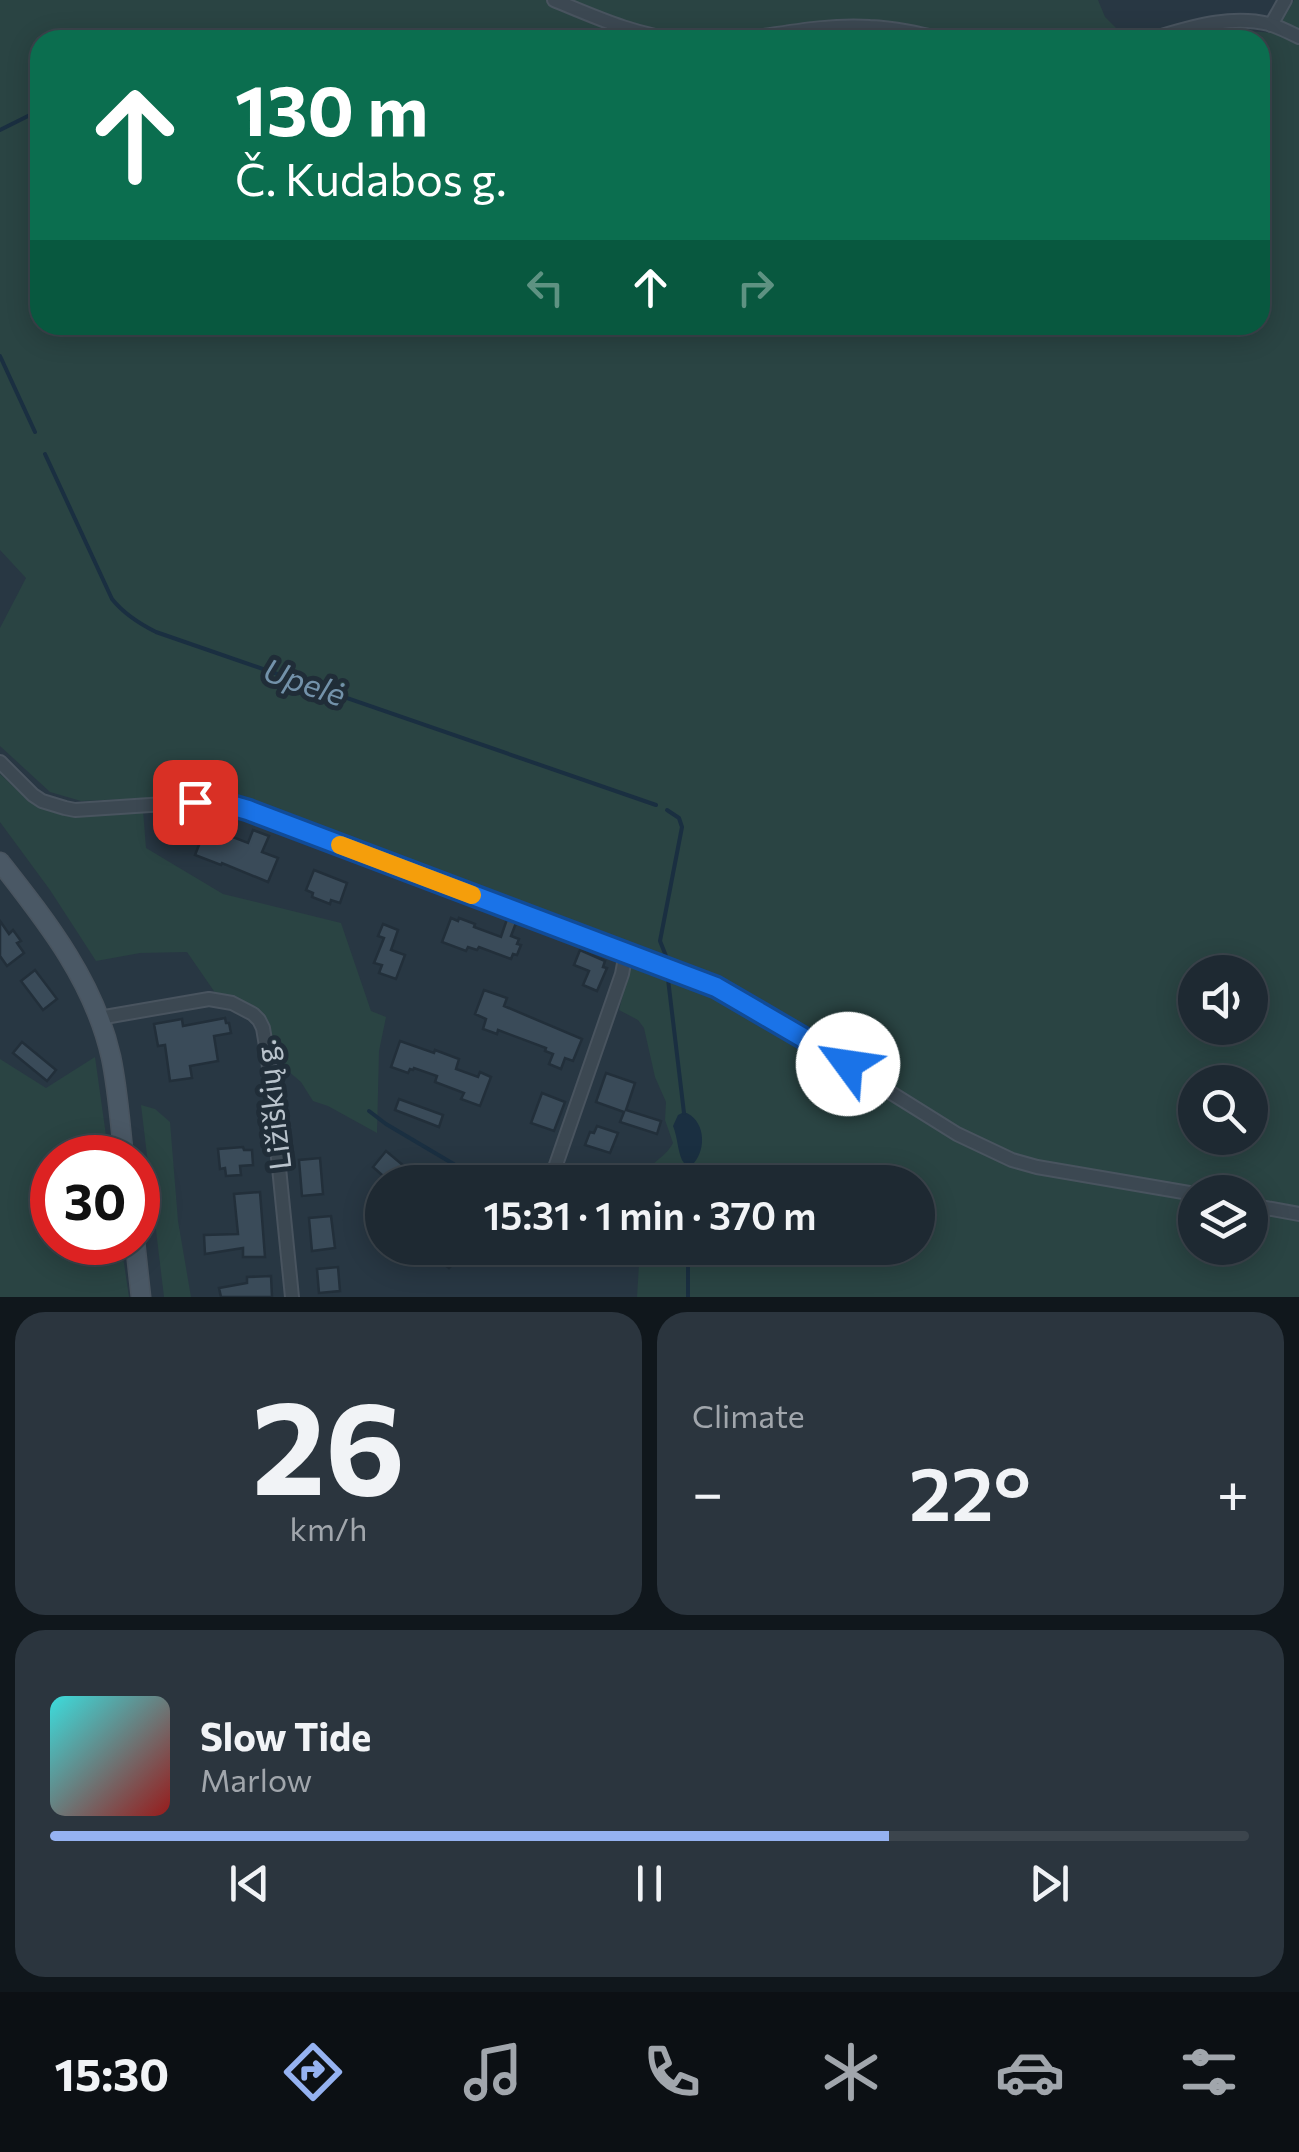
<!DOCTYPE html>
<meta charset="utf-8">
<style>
:root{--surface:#1e2932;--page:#2b353e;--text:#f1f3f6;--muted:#a1a6ac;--line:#3c454d;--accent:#95b2f1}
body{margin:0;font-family:Commissioner,sans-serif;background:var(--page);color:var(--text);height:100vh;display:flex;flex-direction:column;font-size:38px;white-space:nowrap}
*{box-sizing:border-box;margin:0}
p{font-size:32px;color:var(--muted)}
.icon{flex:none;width:55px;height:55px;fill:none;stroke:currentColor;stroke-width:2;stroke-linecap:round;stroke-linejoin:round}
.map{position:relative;height:1297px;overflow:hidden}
.drawer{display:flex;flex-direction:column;gap:15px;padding:15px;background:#10171c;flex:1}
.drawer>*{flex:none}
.top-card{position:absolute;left:30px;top:30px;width:1240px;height:305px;border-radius:30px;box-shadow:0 5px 25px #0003,0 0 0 2px var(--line);background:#0b6e4f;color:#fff;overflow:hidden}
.fabs{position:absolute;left:1178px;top:955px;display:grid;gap:20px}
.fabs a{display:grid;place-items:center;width:90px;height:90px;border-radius:50%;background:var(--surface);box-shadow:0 5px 25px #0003,0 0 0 2px var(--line);font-size:50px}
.speed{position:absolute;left:30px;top:1135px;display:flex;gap:20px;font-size:50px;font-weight:700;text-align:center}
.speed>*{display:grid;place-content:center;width:130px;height:130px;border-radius:50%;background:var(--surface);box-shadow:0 5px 25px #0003,0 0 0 2px var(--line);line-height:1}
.speed .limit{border:15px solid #d22;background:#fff;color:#111}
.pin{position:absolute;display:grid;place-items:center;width:85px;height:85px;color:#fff;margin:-42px;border-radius:20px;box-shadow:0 5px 15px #0006}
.me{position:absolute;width:110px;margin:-55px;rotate:301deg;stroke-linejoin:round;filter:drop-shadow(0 0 8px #0008)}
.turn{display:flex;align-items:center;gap:35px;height:210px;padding:0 40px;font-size:45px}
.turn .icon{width:130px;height:130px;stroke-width:2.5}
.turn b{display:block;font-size:70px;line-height:85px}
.lanes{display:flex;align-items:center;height:95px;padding:0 40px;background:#0003;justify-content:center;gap:50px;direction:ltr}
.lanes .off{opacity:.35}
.big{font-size:75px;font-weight:600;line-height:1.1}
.drawer .tile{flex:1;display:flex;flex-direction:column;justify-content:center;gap:15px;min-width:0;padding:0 35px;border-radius:30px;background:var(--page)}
.drawer .dial{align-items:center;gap:0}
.dial b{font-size:130px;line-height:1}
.song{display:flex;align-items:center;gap:30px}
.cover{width:120px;height:120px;border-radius:15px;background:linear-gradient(135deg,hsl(180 70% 55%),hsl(0 70% 35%))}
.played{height:10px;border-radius:5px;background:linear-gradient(90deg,var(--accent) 70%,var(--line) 70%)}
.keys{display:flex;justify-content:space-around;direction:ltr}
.heat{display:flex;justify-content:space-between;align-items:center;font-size:55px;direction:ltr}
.drawer .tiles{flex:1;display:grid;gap:15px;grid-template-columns:1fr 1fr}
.tile:last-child{grid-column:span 2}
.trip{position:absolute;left:365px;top:1165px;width:570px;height:100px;border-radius:50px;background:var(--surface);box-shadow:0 5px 25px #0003,0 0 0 2px var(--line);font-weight:600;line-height:100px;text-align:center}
.tab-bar{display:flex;height:160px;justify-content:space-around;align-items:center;background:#0c1014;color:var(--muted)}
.tab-bar .icon{width:70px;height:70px}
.tab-bar .current{color:var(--accent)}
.tab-bar b{font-size:45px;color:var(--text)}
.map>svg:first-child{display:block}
.green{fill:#2a4443;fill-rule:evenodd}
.water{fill:#1a2f41}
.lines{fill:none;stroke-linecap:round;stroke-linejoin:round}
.stream{stroke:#1a2f41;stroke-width:4}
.building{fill:#3a4b59;stroke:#222f3a;stroke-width:2.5}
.minor-casing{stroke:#49545f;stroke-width:16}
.secondary-casing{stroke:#49545f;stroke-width:21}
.minor{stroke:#3c4852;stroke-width:12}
.secondary{stroke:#4a5865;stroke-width:18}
.route-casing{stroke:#114b97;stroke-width:25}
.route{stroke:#1a73e8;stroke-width:18}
.slow{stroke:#f59e0b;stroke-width:18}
.labels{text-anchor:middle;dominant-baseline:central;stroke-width:10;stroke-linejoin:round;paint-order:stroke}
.street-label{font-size:30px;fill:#b9c3cc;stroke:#202d38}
.water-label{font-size:32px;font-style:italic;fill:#7392aa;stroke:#202d38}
</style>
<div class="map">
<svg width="1299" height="1297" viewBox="0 0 1299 1297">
<rect width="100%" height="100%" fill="#283743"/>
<g class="green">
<path d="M0,0H1098L1105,17L1128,40H40V325H1260V40H1214L1213,33L1247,31L1276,33L1294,0H1299V1297H637L640,1248H918V1182H642C651,1159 664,1160 673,1143L665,1120L666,1102L655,1077L644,1028L638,1020L619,1010L629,971L630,947L250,807L196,796L81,801L50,792L0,746V628L26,578L0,550ZM1195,972H1250V1028H1195ZM1195,1082H1250V1138H1195ZM1195,1192H1250V1248H1195Z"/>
<path d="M0,774C10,783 20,793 31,801C63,824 107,814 143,810L146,848L223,894L341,923L371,1011L386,1017L379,1051L377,1133L328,1106L313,1101L301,1082L274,1059L266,1023L258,1010L231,998L216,994L187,952L140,953L96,961L50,890L0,822Z"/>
<polygon points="95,1057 109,1157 52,1158 52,1242 121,1243 129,1297 0,1297 0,1059 46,1088"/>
<polygon points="141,1105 155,1109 170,1122 178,1221 191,1297 164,1297"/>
</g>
<path class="water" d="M684,1112C705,1119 707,1148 694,1163H684C678,1156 678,1138 673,1126L678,1115Z"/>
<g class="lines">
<g class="stream">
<polyline points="0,130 40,110"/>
<polyline points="0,356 35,432"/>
<path d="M45,454L112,599C124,614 138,623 156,632L656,805"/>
<polyline points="666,956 660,941 682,827 679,818 667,810"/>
<polyline points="668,979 684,1113"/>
<polyline points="369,1111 386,1124 484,1182"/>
<polyline points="688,1163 688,1182"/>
<polyline points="688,1248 688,1297"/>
</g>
</g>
<g class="building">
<polygon points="199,824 248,843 253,830 269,836 262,852 278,858 268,882 222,863 221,865 195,855 201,840 194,838"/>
<polygon points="314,870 347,883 340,903 331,900 330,904 312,897 313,893 306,890"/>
<polygon points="451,918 458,921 459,918 475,924 474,927 501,937 507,919 516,923 511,936 519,939 517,944 521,945 517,955 513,954 511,959 479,947 477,950 468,947 466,951 442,942"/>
<polygon points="0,921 9,934 13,930 21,941 17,943 24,953 7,966 0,956"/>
<polygon points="383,924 398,930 391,950 405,955 396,979 379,973 382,965 374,963 384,938 378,936"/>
<polygon points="580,950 605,961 603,967 607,968 597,991 583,985 589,971 574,965"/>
<polygon points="35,970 57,999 43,1010 21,981"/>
<polygon points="484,990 507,998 504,1006 582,1039 573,1061 565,1058 561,1069 549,1064 553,1054 545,1051 546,1048 498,1030 497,1034 483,1029 486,1019 475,1014"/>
<polygon points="225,1018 226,1023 229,1023 231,1033 214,1036 218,1061 190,1066 192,1078 170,1081 165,1045 158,1046 154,1024 182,1019 183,1026"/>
<polygon points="400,1041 434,1053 435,1050 459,1059 456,1069 478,1077 480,1072 491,1077 480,1106 461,1099 464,1093 435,1082 437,1076 414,1068 413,1070 410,1069 408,1073 391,1067"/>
<polygon points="22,1042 56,1070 47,1081 13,1053"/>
<polygon points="606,1073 635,1083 626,1110 661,1121 657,1134 620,1122 624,1112 596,1102"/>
<polygon points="542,1093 565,1102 554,1131 531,1123"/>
<polygon points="399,1099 443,1115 439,1127 395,1110"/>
<polygon points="597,1126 618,1133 610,1153 585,1145 590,1132 594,1133"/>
<polygon points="243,1147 244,1150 252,1150 253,1165 240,1166 241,1175 226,1176 225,1168 220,1169 218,1149"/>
<polygon points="386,1151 423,1182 390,1182 373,1167"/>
<polygon points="320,1158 323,1194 302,1196 299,1160"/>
<polygon points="260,1192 265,1257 243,1257 243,1248 205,1254 204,1235 238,1234 234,1194"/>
<polygon points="331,1216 335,1248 312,1251 309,1218"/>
<polygon points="424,1248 472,1248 458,1264 455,1262 449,1268"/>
<polygon points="338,1267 340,1291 319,1293 317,1269"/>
<polygon points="271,1276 272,1297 221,1297 219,1288 247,1283 247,1277"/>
</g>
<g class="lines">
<g class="minor-casing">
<g id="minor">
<path d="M554,0C595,17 639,37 683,40"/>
<polyline points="1271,25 1285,0"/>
<path d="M737,40C781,34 826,24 870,27C896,28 921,34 947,40"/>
<path d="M1147,40C1187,29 1227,14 1269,24C1279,27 1289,32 1299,37"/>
<polyline points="0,762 33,795 42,801 65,808 75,810 195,802 227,804 626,953 622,974 550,1182"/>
<polyline points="626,953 716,987 760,1011 957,1134 1012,1160 1037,1167 1195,1194"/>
<polyline points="99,1018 209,999 232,1003 253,1014 259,1020 263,1028 268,1058 292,1297"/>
<polyline points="1250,1205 1299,1214"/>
</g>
</g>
<g class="secondary-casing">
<g id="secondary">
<path d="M0,862C47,922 94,981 111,1057C118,1090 120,1124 124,1158"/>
<polyline points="135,1242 141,1297"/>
</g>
</g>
<use href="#minor" class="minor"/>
<use href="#secondary" class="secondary"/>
</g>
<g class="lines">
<g class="route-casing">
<polyline id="route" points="195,802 227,804 248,810 716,987 848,1064"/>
</g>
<use href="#route" class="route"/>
<polyline class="slow" points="340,845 472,895"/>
</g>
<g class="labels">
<g class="street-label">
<text transform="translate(271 1105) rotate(-97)">Ližiškių g.</text>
</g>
<g class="water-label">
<text transform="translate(305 681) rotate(19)">Upelė</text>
</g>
</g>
</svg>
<div class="fabs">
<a><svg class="icon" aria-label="sound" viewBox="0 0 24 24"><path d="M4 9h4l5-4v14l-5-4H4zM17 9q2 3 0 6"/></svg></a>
<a><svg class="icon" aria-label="search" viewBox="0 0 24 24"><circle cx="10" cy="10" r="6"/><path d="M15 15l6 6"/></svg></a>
<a><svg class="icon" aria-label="layers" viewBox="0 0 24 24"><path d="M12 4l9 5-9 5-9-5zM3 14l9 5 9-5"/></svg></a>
</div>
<div class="speed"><div class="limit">30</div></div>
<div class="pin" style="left:195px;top:802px;background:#d93025"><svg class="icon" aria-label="arrive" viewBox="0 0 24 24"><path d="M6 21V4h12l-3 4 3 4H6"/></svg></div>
<svg class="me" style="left:848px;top:1064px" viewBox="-20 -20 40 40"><circle r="19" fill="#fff"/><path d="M0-13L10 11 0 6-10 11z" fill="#1a73e8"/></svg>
<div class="trip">15:31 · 1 min · 370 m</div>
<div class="top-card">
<div class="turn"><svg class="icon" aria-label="ahead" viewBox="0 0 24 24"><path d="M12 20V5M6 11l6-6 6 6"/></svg><div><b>130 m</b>Č. Kudabos g.</div></div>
<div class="lanes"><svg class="icon off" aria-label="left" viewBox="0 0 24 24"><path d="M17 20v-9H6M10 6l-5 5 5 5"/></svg><svg class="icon" aria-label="ahead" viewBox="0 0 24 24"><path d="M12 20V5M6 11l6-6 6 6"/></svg><svg class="icon off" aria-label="right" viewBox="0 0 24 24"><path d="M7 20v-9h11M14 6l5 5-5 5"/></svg></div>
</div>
</div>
<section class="drawer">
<div class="tiles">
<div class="tile dial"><b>26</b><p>km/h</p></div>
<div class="tile"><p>Climate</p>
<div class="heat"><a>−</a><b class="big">22°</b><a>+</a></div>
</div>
<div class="tile">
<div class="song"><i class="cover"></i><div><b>Slow Tide</b><p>Marlow</p></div></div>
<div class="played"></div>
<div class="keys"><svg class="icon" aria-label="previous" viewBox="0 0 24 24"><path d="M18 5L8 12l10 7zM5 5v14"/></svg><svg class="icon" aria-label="pause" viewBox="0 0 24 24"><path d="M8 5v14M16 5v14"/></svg><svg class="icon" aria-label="next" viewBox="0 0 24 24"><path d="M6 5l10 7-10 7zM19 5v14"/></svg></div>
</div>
</div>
</section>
<nav class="tab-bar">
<b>15:30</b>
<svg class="icon current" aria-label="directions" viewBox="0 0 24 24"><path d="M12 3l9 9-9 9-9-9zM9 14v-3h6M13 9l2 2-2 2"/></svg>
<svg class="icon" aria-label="music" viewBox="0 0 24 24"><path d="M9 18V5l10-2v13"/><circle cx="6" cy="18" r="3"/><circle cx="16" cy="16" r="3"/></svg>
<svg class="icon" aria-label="phone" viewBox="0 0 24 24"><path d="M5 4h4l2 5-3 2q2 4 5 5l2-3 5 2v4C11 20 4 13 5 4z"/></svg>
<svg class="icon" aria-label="climate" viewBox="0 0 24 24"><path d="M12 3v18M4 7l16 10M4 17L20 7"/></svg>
<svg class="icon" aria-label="car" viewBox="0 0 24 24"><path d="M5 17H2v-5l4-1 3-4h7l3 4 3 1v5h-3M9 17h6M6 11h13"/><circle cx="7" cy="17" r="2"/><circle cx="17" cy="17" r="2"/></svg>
<svg class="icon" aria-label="filters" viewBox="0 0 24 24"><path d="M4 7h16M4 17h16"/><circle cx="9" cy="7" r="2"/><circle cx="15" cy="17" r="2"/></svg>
</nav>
